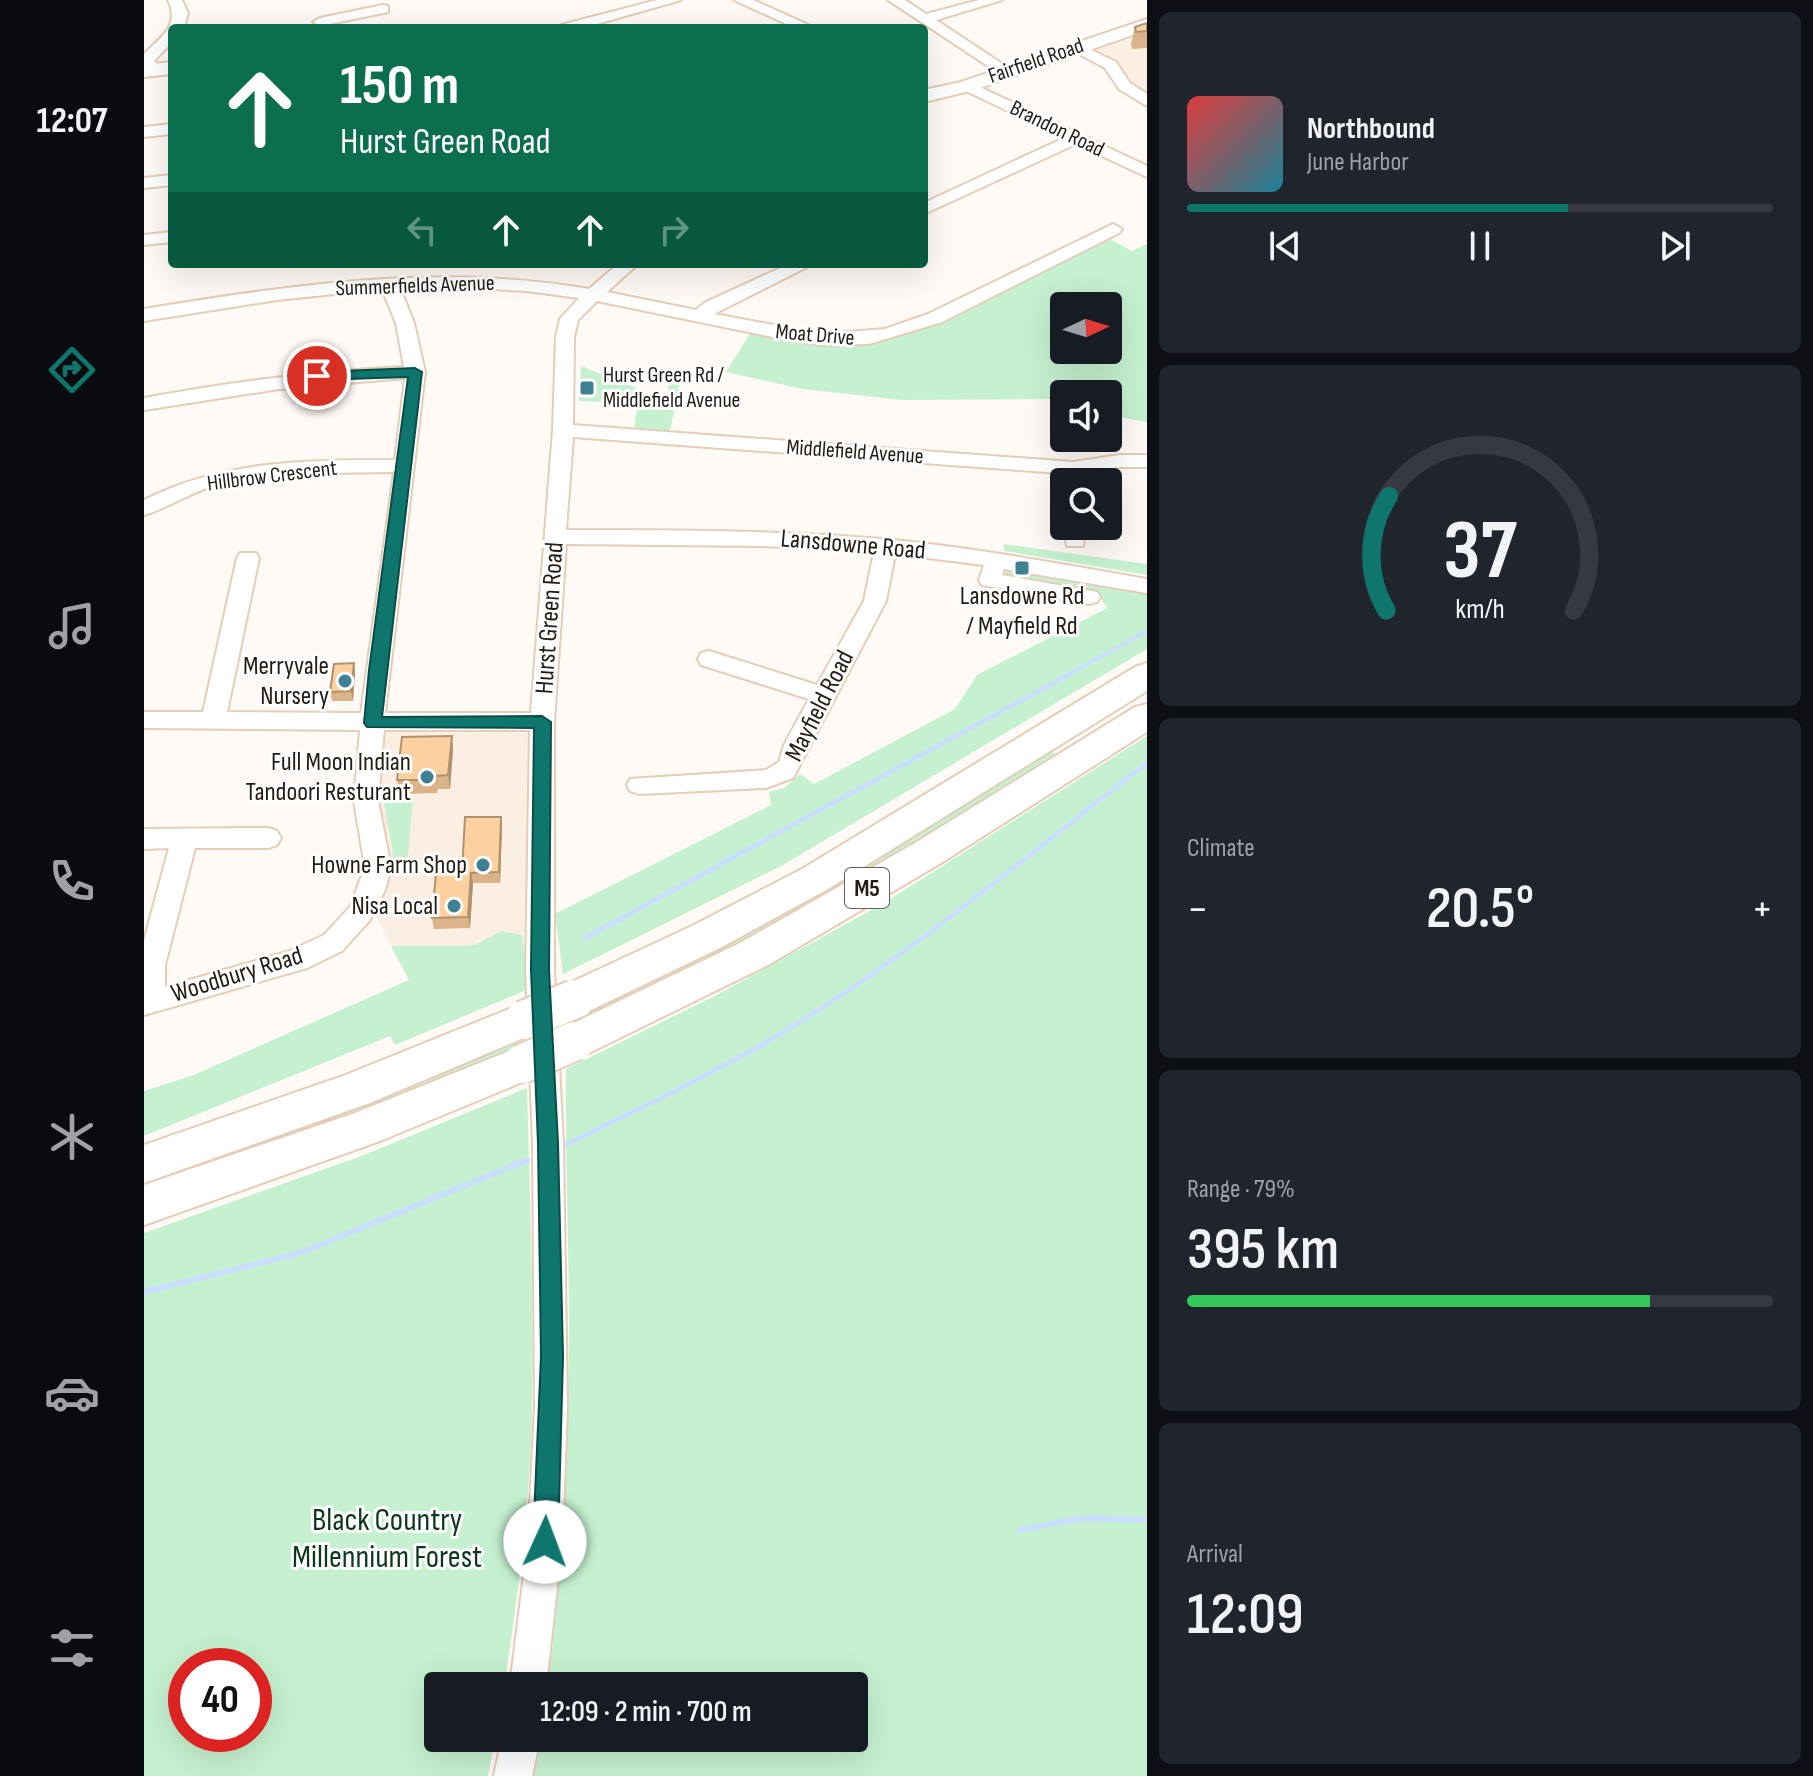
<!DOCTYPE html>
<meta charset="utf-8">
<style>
:root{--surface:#171b24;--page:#20242c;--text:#f1f3f6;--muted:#9ea1a6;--line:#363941;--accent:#0f766e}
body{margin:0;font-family:"Sofia Sans Condensed",sans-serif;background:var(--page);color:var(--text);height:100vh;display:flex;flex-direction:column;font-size:30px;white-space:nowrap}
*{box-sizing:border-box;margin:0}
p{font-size:26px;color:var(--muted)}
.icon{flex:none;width:44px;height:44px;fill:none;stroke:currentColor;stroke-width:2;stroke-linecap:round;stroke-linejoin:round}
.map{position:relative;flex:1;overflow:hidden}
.sheet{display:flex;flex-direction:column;gap:12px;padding:12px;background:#0d0f14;width:666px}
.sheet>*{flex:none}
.guide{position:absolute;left:24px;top:24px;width:760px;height:244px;border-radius:8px;box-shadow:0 8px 32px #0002;background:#0b6e4f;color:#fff;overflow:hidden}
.needle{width:52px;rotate:86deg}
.controls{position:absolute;left:906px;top:292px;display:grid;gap:16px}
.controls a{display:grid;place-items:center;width:72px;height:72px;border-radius:8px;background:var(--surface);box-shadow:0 8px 32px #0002;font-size:40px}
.speed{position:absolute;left:24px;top:1648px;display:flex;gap:16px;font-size:40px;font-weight:700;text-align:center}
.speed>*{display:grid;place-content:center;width:104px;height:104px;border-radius:50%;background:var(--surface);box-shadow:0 8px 32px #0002;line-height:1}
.speed .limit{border:12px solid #d22;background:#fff;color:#111}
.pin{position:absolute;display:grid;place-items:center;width:68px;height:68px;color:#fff;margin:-34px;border:4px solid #fff;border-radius:50%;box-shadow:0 2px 8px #0007}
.me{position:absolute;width:88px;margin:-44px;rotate:2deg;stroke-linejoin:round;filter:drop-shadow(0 0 6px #0008)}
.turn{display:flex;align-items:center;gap:28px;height:168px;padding:0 40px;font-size:36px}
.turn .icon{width:104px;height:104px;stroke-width:2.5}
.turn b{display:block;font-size:56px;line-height:68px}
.lanes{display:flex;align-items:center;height:76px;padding:0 40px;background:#0003;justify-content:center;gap:40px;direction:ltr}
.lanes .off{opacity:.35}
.big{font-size:60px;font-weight:600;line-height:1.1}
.sheet .card{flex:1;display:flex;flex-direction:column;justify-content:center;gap:12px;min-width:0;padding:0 28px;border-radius:12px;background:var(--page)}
.sheet .dial{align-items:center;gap:0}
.dial svg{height:208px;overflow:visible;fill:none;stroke:var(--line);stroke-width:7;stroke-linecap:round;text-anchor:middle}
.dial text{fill:var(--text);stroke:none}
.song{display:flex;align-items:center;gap:24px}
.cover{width:96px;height:96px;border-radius:12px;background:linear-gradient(135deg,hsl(0 70% 55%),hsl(190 70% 35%))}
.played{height:8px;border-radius:4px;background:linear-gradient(90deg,var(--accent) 65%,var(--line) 65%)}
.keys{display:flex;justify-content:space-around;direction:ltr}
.heat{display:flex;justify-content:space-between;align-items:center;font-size:44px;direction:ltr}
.charge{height:12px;border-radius:6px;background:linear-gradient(90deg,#34c759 79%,var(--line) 0)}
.trip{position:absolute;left:280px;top:1672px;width:444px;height:80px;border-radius:8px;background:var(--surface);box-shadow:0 8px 32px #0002;font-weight:600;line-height:80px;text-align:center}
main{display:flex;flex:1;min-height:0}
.tab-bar{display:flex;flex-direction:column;width:144px;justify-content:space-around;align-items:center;background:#090b0e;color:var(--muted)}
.tab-bar .icon{width:56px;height:56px}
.tab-bar .selected{color:var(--accent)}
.tab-bar b{font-size:36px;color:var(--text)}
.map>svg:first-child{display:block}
.built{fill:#fbefe3}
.green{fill:#c5f1d0;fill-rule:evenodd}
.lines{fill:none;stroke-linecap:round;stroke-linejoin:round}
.stream-far2{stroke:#cadffe;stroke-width:4}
.stream-far1{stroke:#cadffe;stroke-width:5}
.stream{stroke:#cadffe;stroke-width:6}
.minor-casing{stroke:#e4ceb7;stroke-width:4}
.major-casing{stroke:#e4ceb7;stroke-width:4}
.highway-casing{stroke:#e4ceb7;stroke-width:4}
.minor{fill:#fff;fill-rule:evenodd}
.major{fill:#fff;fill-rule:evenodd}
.highway{fill:#fff;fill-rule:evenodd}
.highway-bridge-casing{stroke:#e4ceb7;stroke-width:42;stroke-linecap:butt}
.highway-bridge{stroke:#fff;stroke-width:38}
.wall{fill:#dab389}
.shaded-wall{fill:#b1926f}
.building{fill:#fdd09f;stroke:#b1926f;stroke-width:2}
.route{fill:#0f766e;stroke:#0a4d48;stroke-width:2}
.poi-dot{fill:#3f8193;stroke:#fff;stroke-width:3}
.labels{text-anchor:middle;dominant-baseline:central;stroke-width:6;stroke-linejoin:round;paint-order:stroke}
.far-street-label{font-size:22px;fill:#241c14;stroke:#fff}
.far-poi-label{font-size:22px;fill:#241c14;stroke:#fff;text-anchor:start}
.shield{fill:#fff;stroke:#66605a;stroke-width:2}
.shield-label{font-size:24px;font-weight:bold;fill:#241c14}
.street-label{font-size:26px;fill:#241c14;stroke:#fff}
.poi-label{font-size:26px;fill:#241c14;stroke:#fff;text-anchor:end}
.near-park-label{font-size:32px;fill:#0d381e;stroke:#fff}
</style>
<main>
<nav class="tab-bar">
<b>12:07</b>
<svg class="icon selected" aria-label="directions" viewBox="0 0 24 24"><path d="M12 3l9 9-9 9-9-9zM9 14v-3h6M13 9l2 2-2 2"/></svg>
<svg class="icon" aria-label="music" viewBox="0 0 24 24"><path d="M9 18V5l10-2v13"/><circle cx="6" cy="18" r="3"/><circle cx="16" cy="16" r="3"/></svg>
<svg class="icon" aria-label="phone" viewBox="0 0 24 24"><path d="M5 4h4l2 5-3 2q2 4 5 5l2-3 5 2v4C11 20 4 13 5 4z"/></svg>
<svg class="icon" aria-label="climate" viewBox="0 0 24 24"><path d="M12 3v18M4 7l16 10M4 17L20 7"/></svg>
<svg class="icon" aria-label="car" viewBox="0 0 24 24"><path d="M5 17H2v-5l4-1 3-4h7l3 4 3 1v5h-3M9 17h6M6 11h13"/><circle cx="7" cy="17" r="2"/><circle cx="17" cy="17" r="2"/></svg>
<svg class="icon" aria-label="filters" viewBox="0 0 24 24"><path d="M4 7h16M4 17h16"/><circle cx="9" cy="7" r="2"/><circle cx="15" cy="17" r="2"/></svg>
</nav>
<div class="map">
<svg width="1003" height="1776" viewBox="0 0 1003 1776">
<rect width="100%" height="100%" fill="#fffaf6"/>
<g class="built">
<polygon points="1003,29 1003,91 991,85 951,47"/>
<polygon points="398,722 396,970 265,979 233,918 220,906 229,723"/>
</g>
<g class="green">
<path d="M964,238L988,251L1003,244V422L964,415V394H920V399L757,400L658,389L582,372L607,332L738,339L761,333L797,320ZM920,306H964V350H920Z"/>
<polygon points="437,366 492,388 489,404 474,403 476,390 460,389 457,402 435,401"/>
<polygon points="526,380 536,381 526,431 490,428 495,397 504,397 503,406 520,407"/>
<polygon points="860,544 1003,564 1003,575 860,551"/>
<polygon points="856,568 1003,593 1003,649 639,865 419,974 411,914 627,805 625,792 640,788 656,774 670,784 811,709 833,675 963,608 954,594 856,577"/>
<path d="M1003,736V1776H388L396,1738H710V1686H404C418,1566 425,1446 425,1326C425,1240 421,1155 422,1069L573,995L740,903Z"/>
<polygon points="907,751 915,757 624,929 439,1021 434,1012 703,874"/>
<polygon points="239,798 269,798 263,868 247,869 249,854"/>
<polygon points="357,931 378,935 385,989 251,1045 246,1036 0,1136 0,1091 47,1076 265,980 247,946 323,946 333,944"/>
<polygon points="371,1039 375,1050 251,1100 0,1190 0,1179"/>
<path d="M383,1088C386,1198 390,1309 388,1419C385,1508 374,1597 360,1686H294V1738H351L344,1776H0V1233L220,1155ZM110,1666V1734H42V1666Z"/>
</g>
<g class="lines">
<polyline class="stream-far2" points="920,677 1003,631"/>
<g class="stream-far1">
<polyline points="441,938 924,675"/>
<path d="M420,1146C488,1111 560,1079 626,1040C760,961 880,858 1003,763"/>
</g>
<g class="stream">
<polyline points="0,1292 156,1253 383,1160"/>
<polyline points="876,1530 938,1518 1003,1520"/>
</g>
<g class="minor-casing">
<g id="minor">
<path d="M24,0H38L44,13L40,28H28V42L11,60L13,69L10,72H0V54C18,36 36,26 24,0Z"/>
<polygon points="513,0 537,0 439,28 415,28 417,25"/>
<polygon points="590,0 609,0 671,28 651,28"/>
<polygon points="744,0 761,0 782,14 835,0 858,0 792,20 869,71 866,74 856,74"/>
<polygon points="239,5 244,6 244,12 176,26 169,22 176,18"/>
<polygon points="933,43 972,62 986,83 1003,94 1003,106 975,89 961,68 928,50 928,44"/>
<polygon points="823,81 1003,166 1003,177 932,144 780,214 780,203 920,138 818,89 818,83"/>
<polygon points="28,124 28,134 0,137 0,127"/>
<polygon points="28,175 28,185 0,188 0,178"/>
<path d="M969,224L978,229L975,233L798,322L725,344L679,345L643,340L453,301L434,320L430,337L429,425L929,462L976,455H1003V467H976L929,474L429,437L422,530C528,530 633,530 739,539C827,547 915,564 1003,579V593L860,569L858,575L953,592L956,597L953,602L945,604L838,585L835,580L840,565L751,554L742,601L649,778L622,788L495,794L486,791L483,785L486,779L622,770L635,762L640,745L665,699L557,665L554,659L557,653L565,651L673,685L720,601L730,552L616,546L422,544L410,722V970L419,1143L423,1407L418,1542L402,1686H366L384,1542L391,1407L389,1143L382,970L386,730H240L234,801L247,867L241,890L225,921L198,951L163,968L0,1015V941L25,848L0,849V829L124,828L133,831L137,838L133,845L124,848H51L21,965V987L146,951L180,935L206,907L221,867L210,801L216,730L0,728V712H59L93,558L96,553H112L115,558L83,712L217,713L250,472C190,473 128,472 69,486C45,493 24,508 0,515V500C78,460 166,460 251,460L261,378L135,389L0,410V398C86,382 173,371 260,367L252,323L238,289L133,300L0,321V309C147,285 296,263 445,289L474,264H494L463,292L552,310L562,302L645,264H669L570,314L679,334L741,329L784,314ZM311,287L383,291L435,298L416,319L412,337L409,430L387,713H241L281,372L270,323L256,288Z"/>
<polygon points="28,232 28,242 0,245 0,235"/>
<polygon points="920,526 942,526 939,546 923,546"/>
<polygon points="358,1738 396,1738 388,1776 350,1776"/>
</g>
</g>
<g class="major-casing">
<g id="major">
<polygon points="1003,19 1003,30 830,90 780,102 780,90 817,82"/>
<polygon points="28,62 28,74 0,77 0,65"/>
</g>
</g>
<g class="highway-casing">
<g id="highway">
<polygon points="1003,663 1003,691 684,889 576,948 445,1011 431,1015 417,1011 411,999 417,987 548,926 658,869 991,667"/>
<polygon points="1003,704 1003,732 797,863 624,965 445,1053 431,1058 417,1053 411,1041 417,1029 596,943 771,843 991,707"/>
<polygon points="380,1003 394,1008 400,1020 394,1032 226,1103 0,1183 0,1145 199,1076"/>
<polygon points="378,1046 393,1052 399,1064 393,1076 236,1141 0,1225 0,1185 211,1113"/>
</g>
</g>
<use href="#minor" class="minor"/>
<use href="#major" class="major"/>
<use href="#highway" class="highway"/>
<g class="highway-bridge-casing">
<g id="highway-bridge">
<polyline points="380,1020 431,999"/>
<polyline points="378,1064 431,1041"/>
</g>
</g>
<use href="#highway-bridge" class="highway-bridge"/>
</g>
<g class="wall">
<polygon points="1003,23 1003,48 988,49 987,44 991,27"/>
<polygon points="210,663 211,672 209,701 188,701 186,692"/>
<polygon points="308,736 309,750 306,789 294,789 293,793 256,794 253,780"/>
<polygon points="357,817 358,828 356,883 329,883 326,928 290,929 288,918"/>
</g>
<g class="shaded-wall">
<polygon points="210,663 211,672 209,701 207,691"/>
<polygon points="308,736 309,750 306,789 304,775"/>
<polygon points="357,817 358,828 356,883 355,872"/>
<polygon points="327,873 329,883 326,928 324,917"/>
</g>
<g class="building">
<polygon points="1003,23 1003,31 992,32 991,27"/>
<polygon points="210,663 207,691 186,692 190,664"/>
<polygon points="308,736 304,775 292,776 291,780 253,780 258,737"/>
<polygon points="321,817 357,817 355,872 327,873 324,917 288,918 292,873 318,873"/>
</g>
<polygon class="route" points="271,368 278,372 238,717 398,716 407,722 405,970 414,1143 419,1356 414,1542 410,1551 401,1555 393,1551 389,1542 397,1356 394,1143 387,970 390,728 223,727 220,723 225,670 264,377 173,380 166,376 173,372"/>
<g class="poi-dot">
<rect x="435" y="380" width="16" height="16" rx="4"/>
<rect x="870" y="560" width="16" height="16" rx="4"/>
<circle cx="201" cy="681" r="8"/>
<circle cx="283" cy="777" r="8"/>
<circle cx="339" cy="865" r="8"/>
<circle cx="310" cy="906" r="8"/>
</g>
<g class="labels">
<g class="far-street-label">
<text transform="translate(892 61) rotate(-19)">Fairfield Road</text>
<text transform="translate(913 129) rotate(26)">Brandon Road</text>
<text transform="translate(271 286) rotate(-2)">Summerfields Avenue</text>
<text transform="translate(671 335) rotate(5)">Moat Drive</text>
<text transform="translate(711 452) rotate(4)">Middlefield Avenue</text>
<text transform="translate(128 476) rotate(-7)">Hillbrow Crescent</text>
</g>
<g class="far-poi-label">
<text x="459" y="375">Hurst Green Rd /<tspan x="459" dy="25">Middlefield Avenue</tspan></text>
</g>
<rect class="shield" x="701" y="868" width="44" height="40" rx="6"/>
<g class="shield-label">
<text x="723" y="888">M5</text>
</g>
<g class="street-label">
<text transform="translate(709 545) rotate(5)">Lansdowne Road</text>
<text transform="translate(406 618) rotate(-86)">Hurst Green Road</text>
<text transform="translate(676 706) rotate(-63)">Mayfield Road</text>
<text transform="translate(93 975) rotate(-17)">Woodbury Road</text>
</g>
<g class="poi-label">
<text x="878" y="596" text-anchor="middle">Lansdowne Rd<tspan x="878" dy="30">/ Mayfield Rd</tspan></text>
<text x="185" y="666">Merryvale<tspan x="185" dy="30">Nursery</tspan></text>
<text x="267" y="762">Full Moon Indian<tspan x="267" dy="30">Tandoori Resturant</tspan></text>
<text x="323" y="865">Howne Farm Shop</text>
<text x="294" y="906">Nisa Local</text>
</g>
<g class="near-park-label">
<text x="243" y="1520">Black Country<tspan x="243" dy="37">Millennium Forest</tspan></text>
</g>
</g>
</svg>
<div class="controls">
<a><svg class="needle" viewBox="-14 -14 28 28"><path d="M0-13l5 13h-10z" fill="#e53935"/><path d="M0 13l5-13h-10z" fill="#9ea1a6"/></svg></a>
<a><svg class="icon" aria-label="sound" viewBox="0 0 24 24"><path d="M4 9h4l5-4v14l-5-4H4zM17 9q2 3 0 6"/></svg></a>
<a><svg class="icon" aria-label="search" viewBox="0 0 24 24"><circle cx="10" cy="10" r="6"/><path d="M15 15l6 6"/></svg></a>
</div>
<div class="speed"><div class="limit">40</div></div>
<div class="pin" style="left:173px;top:376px;background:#d93025"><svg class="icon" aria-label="arrive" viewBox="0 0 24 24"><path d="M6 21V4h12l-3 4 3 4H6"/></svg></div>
<svg class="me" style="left:401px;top:1542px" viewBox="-20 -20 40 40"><circle r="19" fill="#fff"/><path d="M0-13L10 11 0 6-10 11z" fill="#0f766e"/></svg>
<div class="trip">12:09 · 2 min · 700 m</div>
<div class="guide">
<div class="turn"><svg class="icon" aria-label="ahead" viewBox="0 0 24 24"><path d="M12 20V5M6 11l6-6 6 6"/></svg><div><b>150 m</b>Hurst Green Road</div></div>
<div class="lanes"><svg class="icon off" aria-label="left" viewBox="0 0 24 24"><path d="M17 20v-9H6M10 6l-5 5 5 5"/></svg><svg class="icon" aria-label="ahead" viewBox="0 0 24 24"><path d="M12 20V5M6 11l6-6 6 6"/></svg><svg class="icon" aria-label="ahead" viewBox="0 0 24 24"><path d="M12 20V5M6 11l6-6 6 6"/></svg><svg class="icon off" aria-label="right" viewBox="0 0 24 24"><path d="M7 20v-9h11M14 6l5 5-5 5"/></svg></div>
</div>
</div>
<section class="sheet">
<div class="card">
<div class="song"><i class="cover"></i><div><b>Northbound</b><p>June Harbor</p></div></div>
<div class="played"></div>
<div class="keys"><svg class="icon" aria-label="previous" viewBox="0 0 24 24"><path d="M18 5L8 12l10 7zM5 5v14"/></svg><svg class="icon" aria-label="pause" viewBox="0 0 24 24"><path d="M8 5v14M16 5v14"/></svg><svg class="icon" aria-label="next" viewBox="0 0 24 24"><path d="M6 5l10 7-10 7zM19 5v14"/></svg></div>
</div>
<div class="card dial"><svg viewBox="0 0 100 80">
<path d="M14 69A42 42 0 1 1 86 69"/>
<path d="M14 69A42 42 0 0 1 15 25" stroke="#0f766e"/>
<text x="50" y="56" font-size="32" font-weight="700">37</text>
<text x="50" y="72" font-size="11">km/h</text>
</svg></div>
<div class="card"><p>Climate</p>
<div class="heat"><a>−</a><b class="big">20.5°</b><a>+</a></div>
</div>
<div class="card"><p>Range · 79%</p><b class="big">395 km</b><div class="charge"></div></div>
<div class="card"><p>Arrival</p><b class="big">12:09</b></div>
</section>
</main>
